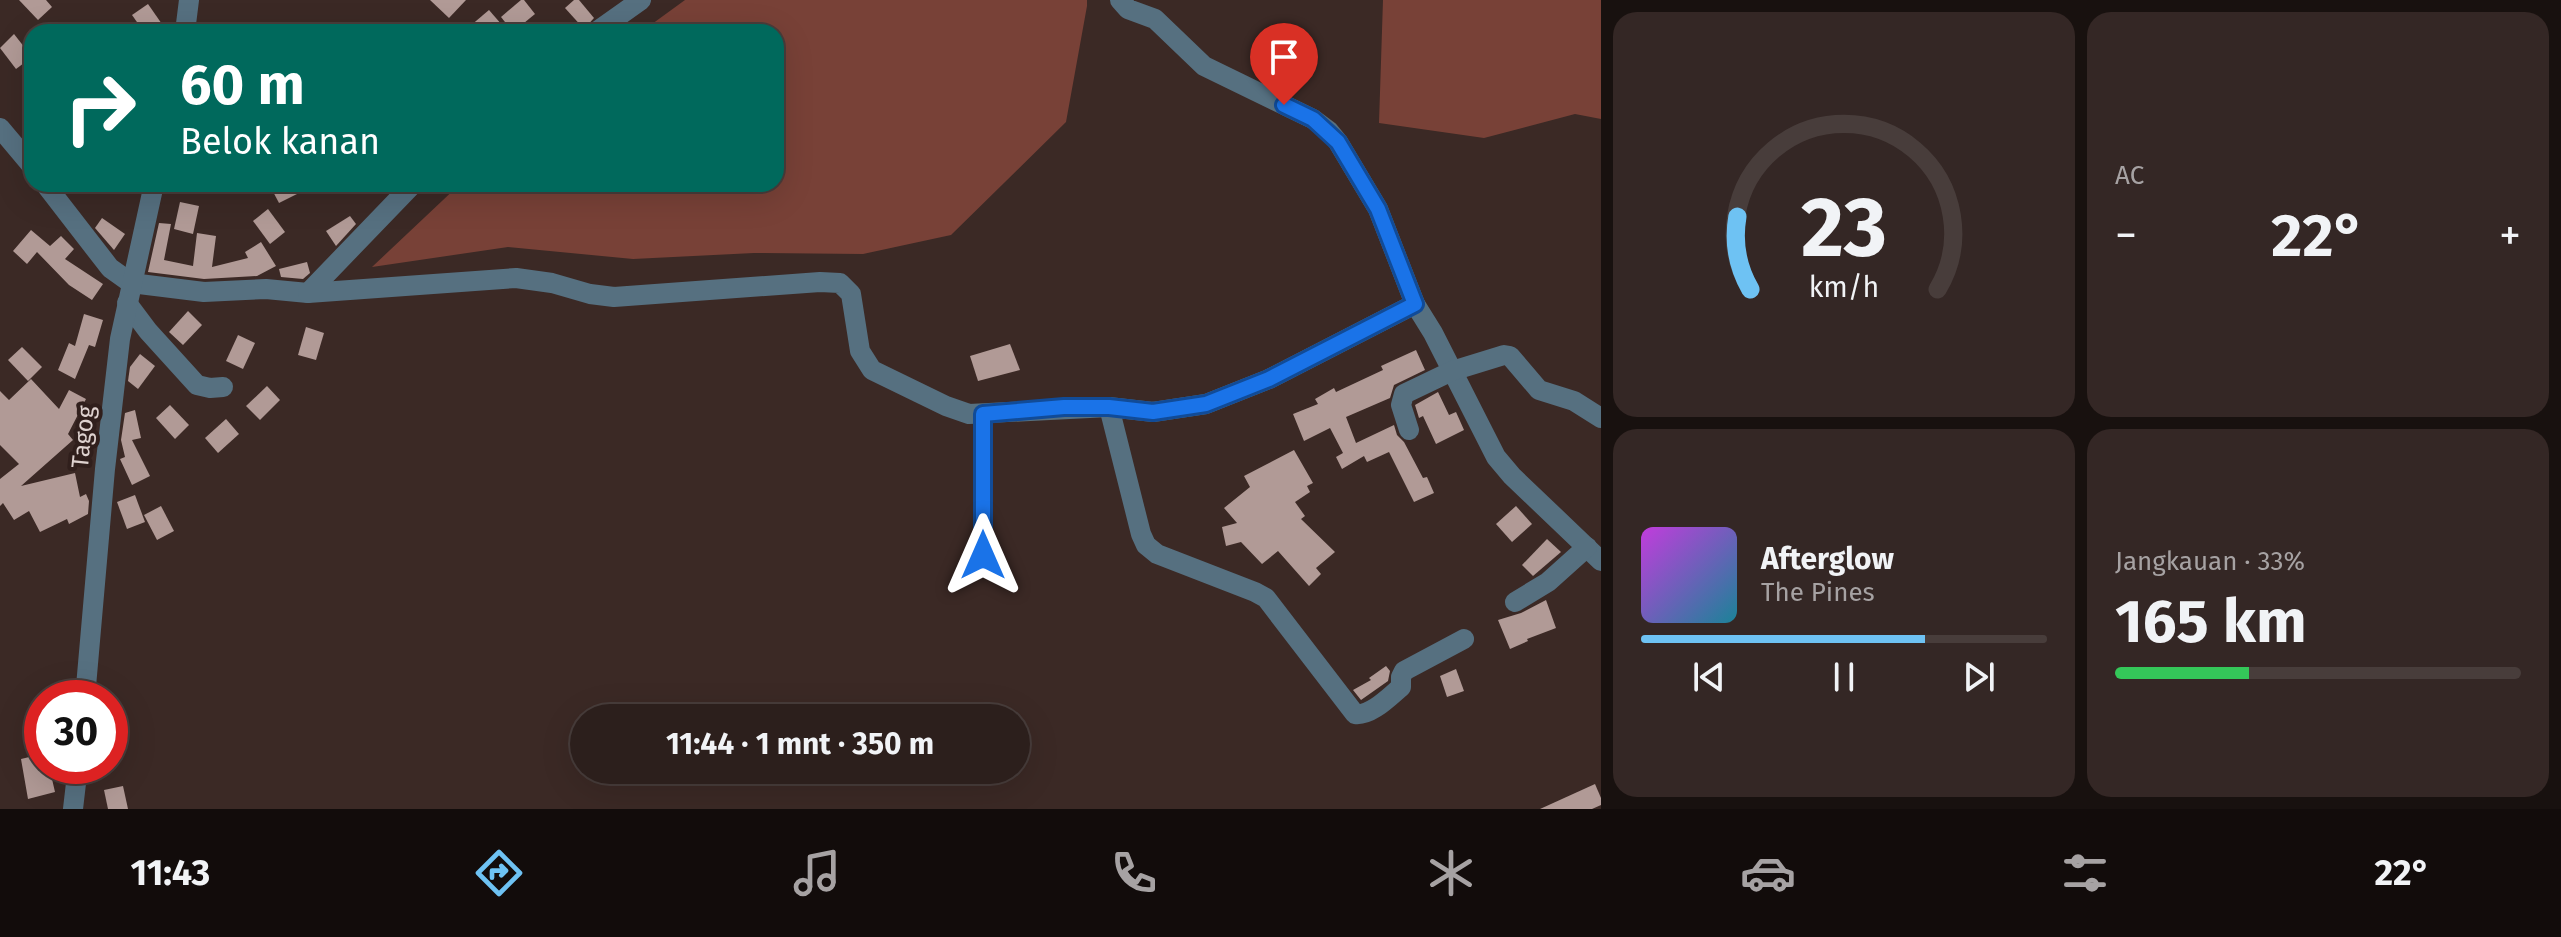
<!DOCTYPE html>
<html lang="id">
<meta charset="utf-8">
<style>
:root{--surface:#2c1f1c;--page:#342725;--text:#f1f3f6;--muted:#a6a2a3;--line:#483d3b;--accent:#6ec2f3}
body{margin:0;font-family:"Fira Sans",sans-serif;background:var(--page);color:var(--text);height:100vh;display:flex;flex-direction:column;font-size:30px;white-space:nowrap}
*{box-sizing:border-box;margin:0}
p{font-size:26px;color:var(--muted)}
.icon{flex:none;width:44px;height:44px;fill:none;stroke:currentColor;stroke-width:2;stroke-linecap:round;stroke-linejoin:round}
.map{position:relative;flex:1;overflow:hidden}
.drawer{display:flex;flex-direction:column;gap:12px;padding:12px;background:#18110f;width:960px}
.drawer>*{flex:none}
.guide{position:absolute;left:24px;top:24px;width:760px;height:168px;border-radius:24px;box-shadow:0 8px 32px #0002,0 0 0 2px var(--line);background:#00695c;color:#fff;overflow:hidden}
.speed{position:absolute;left:24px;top:680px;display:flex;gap:16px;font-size:40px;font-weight:700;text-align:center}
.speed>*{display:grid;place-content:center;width:104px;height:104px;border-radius:50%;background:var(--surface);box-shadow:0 8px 32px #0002,0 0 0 2px var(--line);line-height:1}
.speed .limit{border:12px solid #d22;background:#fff;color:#111}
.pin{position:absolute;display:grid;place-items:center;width:68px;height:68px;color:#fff;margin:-82px -34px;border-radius:50% 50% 50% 0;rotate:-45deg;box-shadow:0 0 8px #0007}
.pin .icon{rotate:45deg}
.me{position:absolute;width:88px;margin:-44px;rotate:0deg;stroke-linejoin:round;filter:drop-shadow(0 0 6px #0008)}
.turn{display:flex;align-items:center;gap:28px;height:168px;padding:0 24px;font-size:36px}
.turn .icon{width:104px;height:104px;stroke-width:2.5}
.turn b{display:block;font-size:56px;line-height:68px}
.big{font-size:60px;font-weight:700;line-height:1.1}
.drawer .widget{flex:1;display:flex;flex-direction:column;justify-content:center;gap:12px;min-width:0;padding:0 28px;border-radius:24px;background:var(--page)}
.drawer .dial{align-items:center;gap:0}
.dial svg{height:208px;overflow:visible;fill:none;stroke:var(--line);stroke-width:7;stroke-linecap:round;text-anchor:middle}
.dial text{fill:var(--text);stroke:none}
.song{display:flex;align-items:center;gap:24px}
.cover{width:96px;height:96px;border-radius:12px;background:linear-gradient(135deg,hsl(290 70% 55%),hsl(190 70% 35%))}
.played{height:8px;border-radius:4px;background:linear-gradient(90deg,var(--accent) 70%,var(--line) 70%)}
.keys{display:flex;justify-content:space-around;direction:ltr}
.heat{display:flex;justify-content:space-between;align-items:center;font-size:44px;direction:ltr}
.charge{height:12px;border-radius:6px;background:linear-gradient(90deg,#34c759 33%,var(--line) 0)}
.drawer .tiles{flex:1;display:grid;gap:12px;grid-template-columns:repeat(2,1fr)}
.trip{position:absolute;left:570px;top:704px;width:460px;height:80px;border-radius:40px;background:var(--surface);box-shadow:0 8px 32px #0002,0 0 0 2px var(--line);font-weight:700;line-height:80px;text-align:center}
.tabs{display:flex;height:128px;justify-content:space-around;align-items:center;background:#120c0b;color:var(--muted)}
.tabs .icon{width:56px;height:56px}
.tabs .active{color:var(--accent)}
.tabs b{font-size:36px;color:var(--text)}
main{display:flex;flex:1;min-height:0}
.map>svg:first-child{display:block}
.green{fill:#784137}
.building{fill:#b19a96}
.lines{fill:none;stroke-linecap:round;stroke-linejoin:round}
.minor{stroke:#567080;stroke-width:20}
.route-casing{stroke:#114b97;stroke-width:20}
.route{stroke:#1a73e8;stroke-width:14}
.labels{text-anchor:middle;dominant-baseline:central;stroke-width:8;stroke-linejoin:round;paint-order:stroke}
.street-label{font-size:24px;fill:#ded2cf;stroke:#301f1c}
</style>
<main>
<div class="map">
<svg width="1601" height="809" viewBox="0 0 1601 809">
<rect width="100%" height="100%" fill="#3b2925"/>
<g class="green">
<polygon points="685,0 1087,0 1087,6 1066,122 951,235 863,254 754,253 633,259 508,247 372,267 460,184 776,184 776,32 641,32"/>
<polygon points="1383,0 1601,0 1601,119 1575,114 1484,138 1379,123"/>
</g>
<g class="building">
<polygon points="19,0 46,0 52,7 38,20"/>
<polygon points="430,0 466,0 449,18"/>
<polygon points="521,0 524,0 535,14 513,32 501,17"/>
<polygon points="574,0 579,0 594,18 584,29 565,8"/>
<polygon points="148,4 164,27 157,32 144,32 132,15"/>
<polygon points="489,10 502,25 493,32 463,32"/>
<polygon points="14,34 32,57 16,69 0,48"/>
<polygon points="269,184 291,184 297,194 279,203"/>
<polygon points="180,202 199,206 193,234 174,229"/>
<polygon points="268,209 285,232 270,244 253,221"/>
<polygon points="350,216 356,224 336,246 326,231"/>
<polygon points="102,218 125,234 114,250 95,228"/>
<polygon points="159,223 171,224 164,260 193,266 197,233 216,236 212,267 248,258 245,252 261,242 276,266 257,276 204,279 148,272"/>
<polygon points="31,230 50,246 61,236 74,249 65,259 103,284 92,300 69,285 37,252 27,264 13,251"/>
<polygon points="307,262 310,273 303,279 281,277 279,269"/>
<polygon points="188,311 202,325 183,345 169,332"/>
<polygon points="84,314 103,320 95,347 89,345 75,379 58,370 69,343 75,346"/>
<polygon points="306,327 324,333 316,360 298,355"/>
<polygon points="238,335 255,343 243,369 226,361"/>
<polygon points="1010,344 1020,370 978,381 970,356"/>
<polygon points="22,347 42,367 28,381 8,360"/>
<polygon points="1416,350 1425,370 1394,385 1390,398 1346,417 1356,443 1394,425 1397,435 1404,442 1423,478 1427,477 1434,493 1414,502 1389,452 1367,462 1364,456 1342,469 1336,457 1343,453 1330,428 1304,441 1293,414 1318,404 1315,399 1334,388 1336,392 1383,370 1381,366"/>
<polygon points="140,354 155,366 138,389 128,381 130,367"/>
<polygon points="31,379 59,409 69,390 86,399 68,434 73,440 21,486 75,473 80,497 86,494 89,501 88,514 69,524 67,519 40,532 29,511 14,520 3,503 0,506 0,479 19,464 0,445 0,391 9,400"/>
<polygon points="267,386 280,400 260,420 246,406"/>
<polygon points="1438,392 1449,415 1456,412 1464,430 1436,444 1423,416 1419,418 1415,405"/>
<polygon points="170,405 189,425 175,439 156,418"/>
<polygon points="135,410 141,438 132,440 150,476 132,485 120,459 125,457 121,440 125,413"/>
<polygon points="226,419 239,434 218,453 205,438"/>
<polygon points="1294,450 1313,483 1307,486 1310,492 1295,502 1305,516 1301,519 1335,552 1316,568 1321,574 1309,586 1278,551 1262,564 1241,542 1226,546 1222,527 1237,523 1224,508 1250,487 1244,476"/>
<polygon points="135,495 145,522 127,529 117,502"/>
<polygon points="161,506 174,531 157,540 144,515"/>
<polygon points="1516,506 1532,524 1512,542 1496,524"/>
<polygon points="1547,539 1561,552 1533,576 1522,565"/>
<polygon points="1546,600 1556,628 1527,639 1528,641 1510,649 1498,620 1521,613"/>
<polygon points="1386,666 1390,671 1388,681 1361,700 1353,690 1371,680 1369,678"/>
<polygon points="1456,669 1464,691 1447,697 1440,676"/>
<polygon points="42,754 42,766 49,766 55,792 28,799 21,759"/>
<polygon points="1595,784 1601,798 1601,805 1592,809 1540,809"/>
<polygon points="123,786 128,809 108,809 104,790"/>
</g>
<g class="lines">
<g class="minor">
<polyline points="1120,0 1128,9 1155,19 1204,66 1313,119 1329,131 1338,142 1378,209 1415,304"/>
<polyline points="185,32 189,0"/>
<polyline points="596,32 641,0"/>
<polyline points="0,128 32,166"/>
<polyline points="45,184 110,268 131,283 204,292 266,289 308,293 516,278 552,283 590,294 614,297 820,282 840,283 851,294 860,351 872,370 946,406 969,414 1109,407 1153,412 1206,404 1269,379 1415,304 1433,333 1496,457 1512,476 1601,561"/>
<polyline points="308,293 413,184"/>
<polyline points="127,303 148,331 197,385 210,388 223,387"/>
<path d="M1109,407L1141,534L1146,545L1157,554L1255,592L1266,598L1355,714C1371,716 1389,697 1401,687V677L1404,671L1464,639"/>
<polyline points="1409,430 1401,405 1404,394 1452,371 1504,355 1510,356 1539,390 1574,401 1601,418"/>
<polyline points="983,555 983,414"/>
<polyline points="1515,602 1548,582 1587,547"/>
<polyline points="85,698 105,469 120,339 154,184"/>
<polyline points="73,809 78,766"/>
</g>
</g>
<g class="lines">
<g class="route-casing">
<polyline id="route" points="983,555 983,414 1064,407 1109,407 1153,412 1206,404 1269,379 1415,304 1378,209 1338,142 1313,119 1284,105"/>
</g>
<use href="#route" class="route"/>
</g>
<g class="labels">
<g class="street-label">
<text transform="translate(83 437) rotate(-84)">Tagog</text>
</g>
</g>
</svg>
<div class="speed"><div class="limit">30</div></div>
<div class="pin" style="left:1284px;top:105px;background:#d93025"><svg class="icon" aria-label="arrive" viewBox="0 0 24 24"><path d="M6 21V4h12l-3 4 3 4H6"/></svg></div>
<svg class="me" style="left:983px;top:555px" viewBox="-20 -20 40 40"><path d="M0-17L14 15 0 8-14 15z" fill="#1a73e8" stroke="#fff" stroke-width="4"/></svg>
<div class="trip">11:44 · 1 mnt · 350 m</div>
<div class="guide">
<div class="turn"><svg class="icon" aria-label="right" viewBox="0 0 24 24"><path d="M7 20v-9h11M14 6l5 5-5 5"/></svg><div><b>60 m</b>Belok kanan</div></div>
</div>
</div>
<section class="drawer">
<div class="tiles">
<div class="widget dial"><svg viewBox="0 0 100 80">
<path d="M14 69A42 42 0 1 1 86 69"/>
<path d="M14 69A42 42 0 0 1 9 41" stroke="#6ec2f3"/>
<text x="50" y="56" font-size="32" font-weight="700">23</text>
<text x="50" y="72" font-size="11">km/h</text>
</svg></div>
<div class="widget"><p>AC</p>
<div class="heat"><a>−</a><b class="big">22°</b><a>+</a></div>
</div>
<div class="widget">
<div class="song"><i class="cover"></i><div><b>Afterglow</b><p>The Pines</p></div></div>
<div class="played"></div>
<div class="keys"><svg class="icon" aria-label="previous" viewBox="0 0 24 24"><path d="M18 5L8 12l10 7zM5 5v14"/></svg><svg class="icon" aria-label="pause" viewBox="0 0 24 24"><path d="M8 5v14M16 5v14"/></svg><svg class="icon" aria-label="next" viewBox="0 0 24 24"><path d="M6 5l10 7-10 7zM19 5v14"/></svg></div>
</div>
<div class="widget"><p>Jangkauan · 33%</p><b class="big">165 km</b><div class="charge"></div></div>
</div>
</section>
</main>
<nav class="tabs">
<b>11:43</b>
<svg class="icon active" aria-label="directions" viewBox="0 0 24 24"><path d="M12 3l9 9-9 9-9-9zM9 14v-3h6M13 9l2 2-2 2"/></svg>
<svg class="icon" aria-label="music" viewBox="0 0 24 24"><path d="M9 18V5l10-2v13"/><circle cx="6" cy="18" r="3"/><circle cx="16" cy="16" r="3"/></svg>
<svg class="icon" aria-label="phone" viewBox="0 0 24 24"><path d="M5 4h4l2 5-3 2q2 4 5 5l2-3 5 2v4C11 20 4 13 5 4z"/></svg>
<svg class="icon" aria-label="climate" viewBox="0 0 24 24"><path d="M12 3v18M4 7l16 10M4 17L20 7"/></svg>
<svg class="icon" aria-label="car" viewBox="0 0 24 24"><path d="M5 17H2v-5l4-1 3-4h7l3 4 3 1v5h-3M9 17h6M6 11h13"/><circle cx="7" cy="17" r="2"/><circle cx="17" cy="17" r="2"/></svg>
<svg class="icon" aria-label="filters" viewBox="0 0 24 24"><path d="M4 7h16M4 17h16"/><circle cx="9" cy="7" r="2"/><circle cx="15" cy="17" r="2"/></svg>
<b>22°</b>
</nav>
